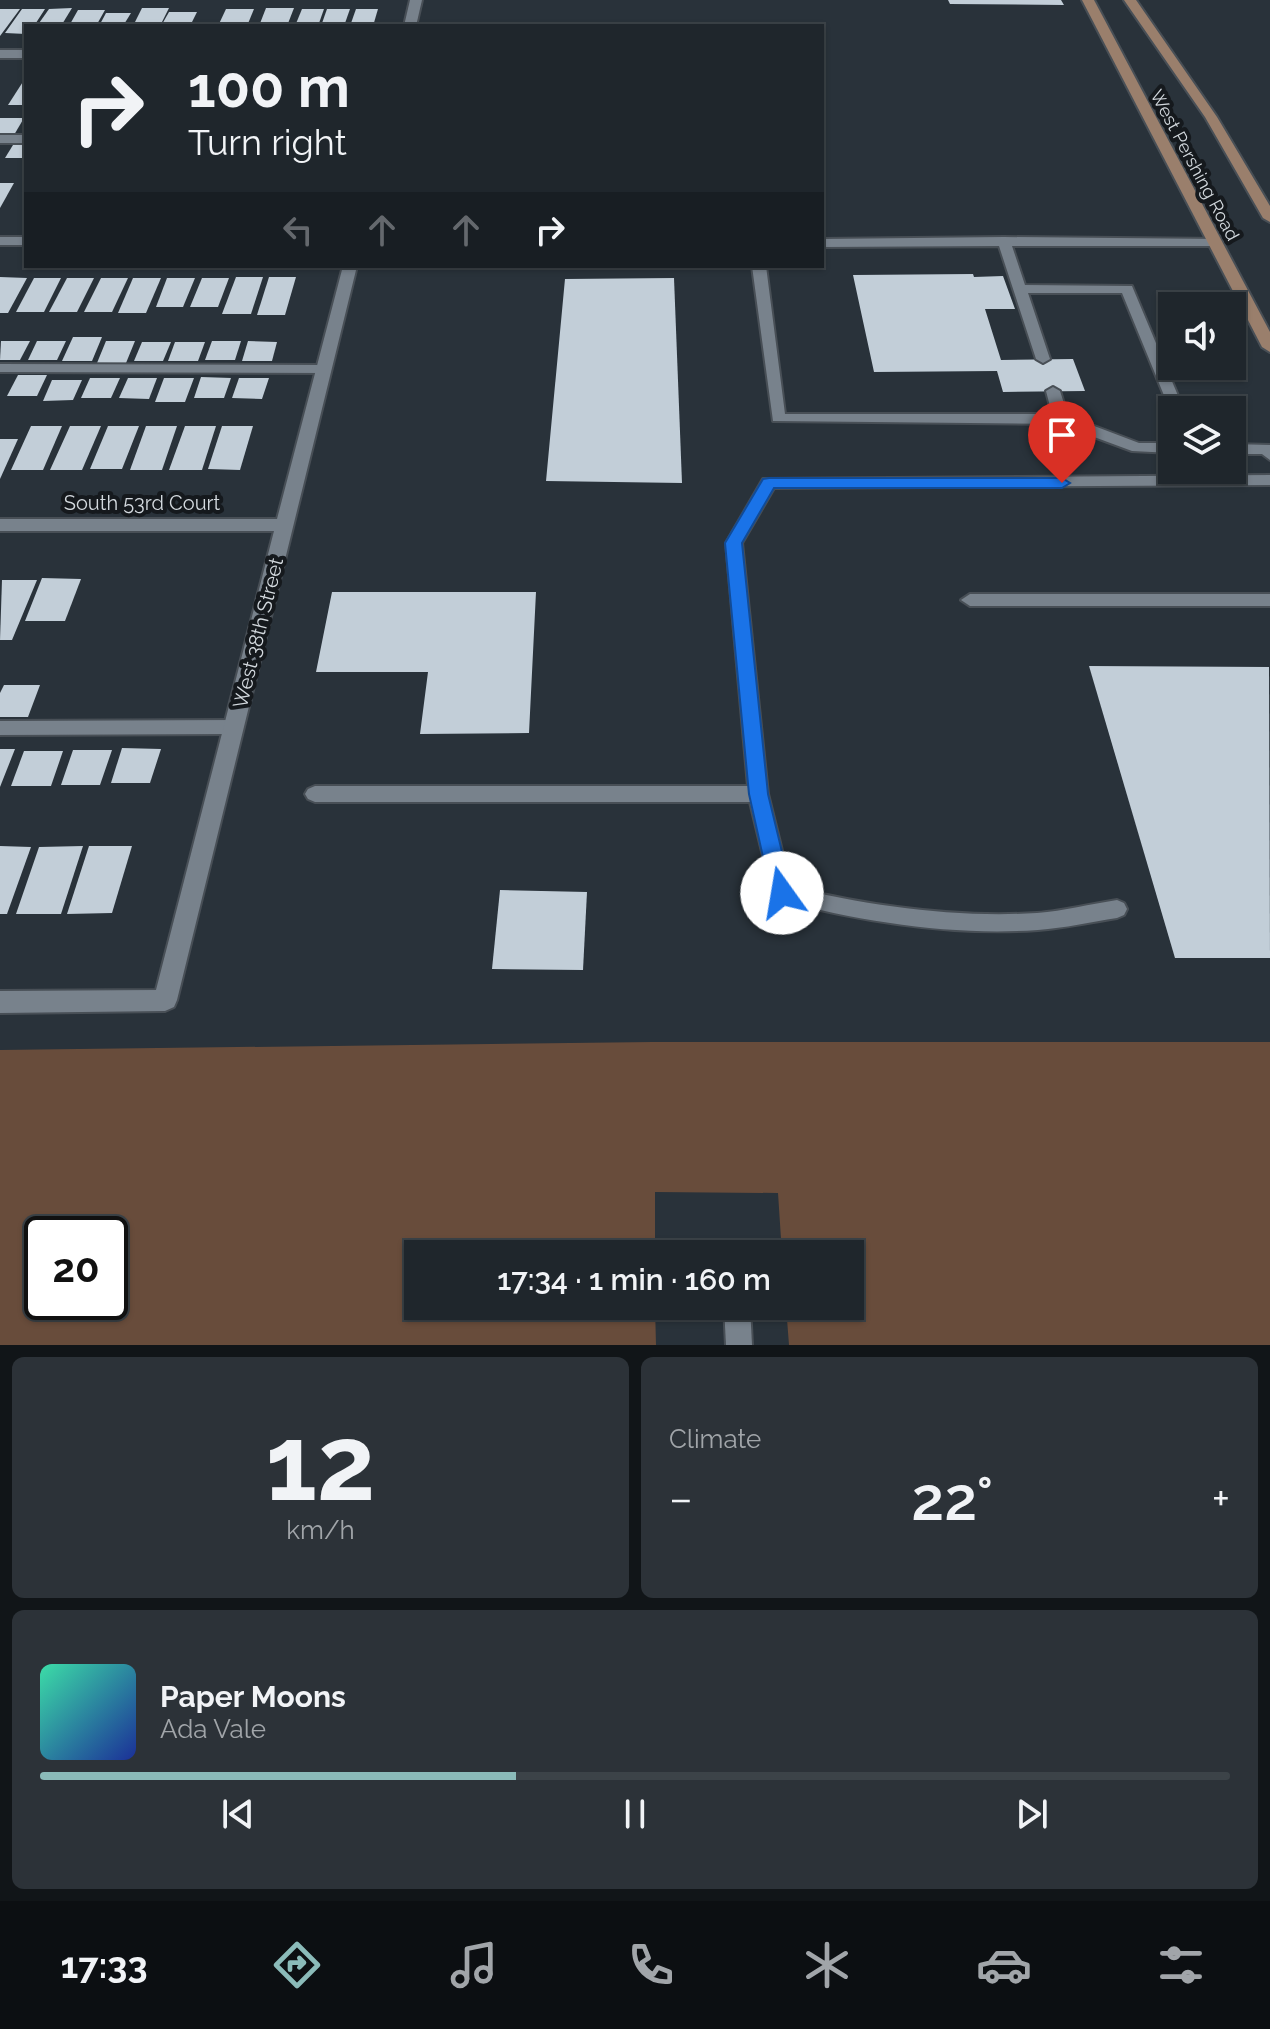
<!DOCTYPE html>
<meta charset="utf-8">
<style>
:root{--surface:#1f262c;--page:#2c3238;--text:#f1f3f6;--muted:#a1a5a9;--line:#3c4348;--accent:#8bbbb9}
body{margin:0;font-family:Raleway,sans-serif;background:var(--page);color:var(--text);height:100vh;display:flex;flex-direction:column;font-size:30px;white-space:nowrap}
*{box-sizing:border-box;margin:0}
p{font-size:26px;color:var(--muted)}
.icon{flex:none;width:44px;height:44px;fill:none;stroke:currentColor;stroke-width:2;stroke-linecap:round;stroke-linejoin:round}
.map{position:relative;height:1345px;overflow:hidden}
.panel{display:flex;flex-direction:column;gap:12px;padding:12px;background:#111518;flex:1}
.panel>*{flex:none}
.hud{position:absolute;left:24px;top:24px;width:800px;height:244px;border-radius:0px;box-shadow:0 2px 6px #0004,0 0 0 2px var(--line);background:#1f262c;color:var(--text);overflow:hidden}
.controls{position:absolute;left:1158px;top:292px;display:grid;gap:16px}
.controls a{display:grid;place-items:center;width:88px;height:88px;border-radius:0px;background:var(--surface);box-shadow:0 2px 6px #0004,0 0 0 2px var(--line);font-size:40px}
.speed{position:absolute;left:24px;top:1216px;display:flex;gap:16px;font-size:40px;font-weight:700;text-align:center}
.speed>*{display:grid;place-content:center;width:104px;height:104px;border-radius:50%;background:var(--surface);box-shadow:0 2px 6px #0004,0 0 0 2px var(--line);line-height:1}
.speed .limit{border:4px solid #111;border-radius:12px;background:#fff;color:#111}
.pin{position:absolute;display:grid;place-items:center;width:68px;height:68px;color:#fff;margin:-82px -34px;border-radius:50% 50% 50% 0;rotate:-45deg;box-shadow:0 0 8px #0007}
.pin .icon{rotate:45deg}
.me{position:absolute;width:88px;margin:-44px;rotate:347deg;stroke-linejoin:round;filter:drop-shadow(0 0 6px #0008)}
.turn{display:flex;align-items:center;gap:28px;height:168px;padding:0 32px;font-size:36px}
.turn .icon{width:104px;height:104px;stroke-width:2.5}
.turn b{display:block;font-size:56px;line-height:68px}
.lanes{display:flex;align-items:center;height:76px;padding:0 32px;background:#0003;justify-content:center;gap:40px;direction:ltr}
.lanes .off{opacity:.35}
.big{font-size:60px;font-weight:600;line-height:1.1}
.panel .tile{flex:1;display:flex;flex-direction:column;justify-content:center;gap:12px;min-width:0;padding:0 28px;border-radius:12px;background:var(--page)}
.panel .dial{align-items:center;gap:0}
.dial b{font-size:104px;line-height:1}
.song{display:flex;align-items:center;gap:24px}
.cover{width:96px;height:96px;border-radius:12px;background:linear-gradient(135deg,hsl(160 70% 55%),hsl(230 70% 35%))}
.played{height:8px;border-radius:4px;background:linear-gradient(90deg,var(--accent) 40%,var(--line) 40%)}
.keys{display:flex;justify-content:space-around;direction:ltr}
.heat{display:flex;justify-content:space-between;align-items:center;font-size:44px;direction:ltr}
.panel .tiles{flex:1;display:grid;gap:12px;grid-template-columns:1fr 1fr}
.tile:last-child{grid-column:span 2}
.trip{position:absolute;left:404px;top:1240px;width:460px;height:80px;border-radius:0px;background:var(--surface);box-shadow:0 2px 6px #0004,0 0 0 2px var(--line);font-weight:600;line-height:80px;text-align:center}
.dock{display:flex;height:128px;justify-content:space-around;align-items:center;background:#0c0f12;color:var(--muted)}
.dock .icon{width:56px;height:56px}
.dock .on{color:var(--accent)}
.dock b{font-size:36px;color:var(--text)}
.map>svg:first-child{display:block}
.green{fill:#684c3b;fill-rule:evenodd}
.building{fill:#c2ced8}
.lines{fill:none;stroke-linecap:round;stroke-linejoin:round}
.lane-casing{stroke:#484f56;stroke-width:4}
.street-casing{stroke:#484f56;stroke-width:4}
.secondary-casing{stroke:#484f56;stroke-width:4}
.lane{fill:#78828c;fill-rule:evenodd}
.street{fill:#78828c;fill-rule:evenodd}
.secondary{fill:#9a7f6c;fill-rule:evenodd}
.route{fill:#1a73e8;stroke:#114b97;stroke-width:2}
.labels{text-anchor:middle;dominant-baseline:central;stroke-width:8;stroke-linejoin:round;paint-order:stroke}
.far-street-label{font-size:18px;fill:#d3d9de;stroke:#15191d}
.street-label{font-size:20px;fill:#d3d9de;stroke:#15191d}
</style>
<div class="map">
<svg width="1270" height="1345" viewBox="0 0 1270 1345">
<rect width="100%" height="100%" fill="#29323a"/>
<path class="green" d="M653,1042H1270V1345H789L786,1306H850V1254H782L778,1193L655,1192V1254H418V1306H655L656,1345H0V1050ZM42,1234H110V1302H42Z"/>
<g class="building">
<polygon points="948,0 1061,0 1064,5 950,4"/>
<polygon points="72,8 61,26 37,26 49,9"/>
<polygon points="142,8 169,8 160,26 133,26"/>
<polygon points="266,8 294,8 287,26 259,26"/>
<polygon points="0,9 20,9 0,36"/>
<polygon points="22,9 45,9 34,26 26,26 26,34 5,33"/>
<polygon points="226,9 254,9 247,26 218,26"/>
<polygon points="302,9 324,9 318,26 295,26"/>
<polygon points="327,9 350,9 344,26 321,26"/>
<polygon points="356,9 378,9 373,26 350,26"/>
<polygon points="78,10 105,10 96,26 69,26"/>
<polygon points="169,12 197,12 190,26 161,26"/>
<polygon points="106,13 131,13 123,26 99,26"/>
<polygon points="26,77 26,105 8,105"/>
<polygon points="0,118 24,118 14,135 0,135"/>
<polygon points="13,145 26,145 26,158 5,158"/>
<polygon points="0,183 14,183 0,208"/>
<polygon points="973,274 974,277 1003,276 1015,309 985,309 1001,360 1073,359 1085,391 1003,392 997,371 874,372 853,275"/>
<polygon points="0,277 27,278 8,313 0,313"/>
<polygon points="236,277 263,277 251,314 222,314"/>
<polygon points="269,277 296,277 285,315 257,315"/>
<polygon points="34,278 61,278 44,312 16,312"/>
<polygon points="67,278 94,278 77,312 49,312"/>
<polygon points="101,278 128,278 112,312 84,312"/>
<polygon points="133,278 161,278 146,313 118,313"/>
<polygon points="167,278 195,278 183,307 156,307"/>
<polygon points="202,278 229,278 218,307 190,307"/>
<polygon points="674,278 682,483 546,481 565,279"/>
<polygon points="73,337 102,337 92,361 62,361"/>
<polygon points="1,341 30,341 20,360 0,360"/>
<polygon points="37,341 66,341 57,360 28,360"/>
<polygon points="106,341 135,341 126,363 97,363"/>
<polygon points="212,341 241,341 235,360 205,360"/>
<polygon points="248,341 277,342 272,361 242,361"/>
<polygon points="142,342 171,342 163,361 134,361"/>
<polygon points="175,342 205,342 198,361 168,361"/>
<polygon points="18,375 47,375 37,396 7,396"/>
<polygon points="201,377 231,378 224,398 194,398"/>
<polygon points="90,378 120,378 111,398 81,398"/>
<polygon points="128,378 157,378 149,399 119,398"/>
<polygon points="164,378 194,378 185,402 155,402"/>
<polygon points="239,378 269,378 262,399 232,398"/>
<polygon points="52,380 82,380 73,400 43,401"/>
<polygon points="31,426 62,426 43,470 11,470"/>
<polygon points="70,426 101,426 82,470 50,470"/>
<polygon points="108,426 139,426 122,469 90,469"/>
<polygon points="146,426 177,426 162,470 130,470"/>
<polygon points="185,426 216,426 202,470 169,470"/>
<polygon points="222,426 253,426 240,470 208,469"/>
<polygon points="0,439 18,439 0,479"/>
<polygon points="42,578 81,579 65,621 25,621"/>
<polygon points="2,580 37,580 12,640 0,640"/>
<polygon points="332,592 536,592 529,733 420,734 428,672 316,672"/>
<polygon points="1089,666 1269,667 1270,958 1175,958"/>
<polygon points="4,685 40,685 28,717 0,717 0,693"/>
<polygon points="122,748 161,749 150,783 111,783"/>
<polygon points="0,749 15,749 0,787"/>
<polygon points="73,750 112,750 100,785 61,785"/>
<polygon points="24,751 63,751 51,786 11,786"/>
<polygon points="0,846 31,847 7,914 0,914"/>
<polygon points="83,846 61,914 16,914 39,847"/>
<polygon points="89,846 132,846 112,913 67,914"/>
<polygon points="500,890 587,892 583,970 492,969"/>
</g>
<g class="lines">
<g class="lane-casing">
<g id="lane">
<rect x="0" y="135" width="26" height="8"/>
<polygon points="1004,237 1220,239 1220,245 1215,246 1012,246 1025,285 1132,286 1184,410 1172,410 1172,413 1170,410 1122,293 1028,293 1050,359 1043,363 1036,359 999,246 822,247 822,239"/>
<polygon points="752,266 766,266 785,414 1052,414 1046,391 1053,387 1060,391 1068,416 1139,443 1172,443 1172,453 1132,451 1059,424 773,421"/>
<polygon points="0,364 324,365 331,369 324,373 0,372"/>
<polygon points="1232,444 1270,445 1270,460 1262,454 1232,454"/>
<path d="M1270,475V485L774,488L742,543L768,794L791,887C870,906 955,918 1037,913C1064,911 1090,904 1117,900L1124,903L1127,909L1124,915L1117,918C1091,922 1065,928 1038,930C952,936 865,922 782,901L775,899L772,893L750,802H315L308,799L305,794L308,789L315,786H748L726,543L763,479Z"/>
<polygon points="970,594 1270,594 1270,606 970,606 961,600"/>
<polygon points="234,720 241,722 243,727 241,732 234,734 0,735 0,721"/>
<polygon points="724,1306 750,1306 752,1345 726,1345"/>
</g>
</g>
<g class="street-casing">
<g id="street">
<polygon points="410,0 422,0 416,26 404,26"/>
<rect x="0" y="50" width="26" height="8"/>
<rect x="0" y="237" width="26" height="8"/>
<polygon points="343,266 357,266 177,1000 174,1007 165,1011 0,1013 0,991 156,990 274,531 0,531 0,519 277,519"/>
</g>
</g>
<g class="secondary-casing">
<g id="secondary">
<polygon points="1082,0 1094,0 1270,332 1270,352 1262,347"/>
<polygon points="1124,0 1136,0 1217,117 1270,206 1270,222 1263,218 1205,117"/>
</g>
</g>
<use href="#lane" class="lane"/>
<use href="#street" class="street"/>
<use href="#secondary" class="secondary"/>
</g>
<polygon class="route" points="769,478 1062,478 1070,483 1062,488 774,488 742,543 768,794 792,893 789,899 782,902 774,899 771,893 749,794 725,543 763,479"/>
<g class="labels">
<g class="far-street-label">
<text transform="translate(1195 165) rotate(62)">West Pershing Road</text>
</g>
<g class="street-label">
<text x="142" y="503">South 53rd Court</text>
<text transform="translate(258 633) rotate(-76)">West 38th Street</text>
</g>
</g>
</svg>
<div class="controls">
<a><svg class="icon" aria-label="sound" viewBox="0 0 24 24"><path d="M4 9h4l5-4v14l-5-4H4zM17 9q2 3 0 6"/></svg></a>
<a><svg class="icon" aria-label="layers" viewBox="0 0 24 24"><path d="M12 4l9 5-9 5-9-5zM3 14l9 5 9-5"/></svg></a>
</div>
<div class="speed"><div class="limit">20</div></div>
<div class="pin" style="left:1062px;top:483px;background:#d93025"><svg class="icon" aria-label="arrive" viewBox="0 0 24 24"><path d="M6 21V4h12l-3 4 3 4H6"/></svg></div>
<svg class="me" style="left:782px;top:893px" viewBox="-20 -20 40 40"><circle r="19" fill="#fff"/><path d="M0-13L10 11 0 6-10 11z" fill="#1a73e8"/></svg>
<div class="trip">17:34 · 1 min · 160 m</div>
<div class="hud">
<div class="turn"><svg class="icon" aria-label="right" viewBox="0 0 24 24"><path d="M7 20v-9h11M14 6l5 5-5 5"/></svg><div><b>100 m</b>Turn right</div></div>
<div class="lanes"><svg class="icon off" aria-label="left" viewBox="0 0 24 24"><path d="M17 20v-9H6M10 6l-5 5 5 5"/></svg><svg class="icon off" aria-label="ahead" viewBox="0 0 24 24"><path d="M12 20V5M6 11l6-6 6 6"/></svg><svg class="icon off" aria-label="ahead" viewBox="0 0 24 24"><path d="M12 20V5M6 11l6-6 6 6"/></svg><svg class="icon" aria-label="right" viewBox="0 0 24 24"><path d="M7 20v-9h11M14 6l5 5-5 5"/></svg></div>
</div>
</div>
<section class="panel">
<div class="tiles">
<div class="tile dial"><b>12</b><p>km/h</p></div>
<div class="tile"><p>Climate</p>
<div class="heat"><a>−</a><b class="big">22°</b><a>+</a></div>
</div>
<div class="tile">
<div class="song"><i class="cover"></i><div><b>Paper Moons</b><p>Ada Vale</p></div></div>
<div class="played"></div>
<div class="keys"><svg class="icon" aria-label="previous" viewBox="0 0 24 24"><path d="M18 5L8 12l10 7zM5 5v14"/></svg><svg class="icon" aria-label="pause" viewBox="0 0 24 24"><path d="M8 5v14M16 5v14"/></svg><svg class="icon" aria-label="next" viewBox="0 0 24 24"><path d="M6 5l10 7-10 7zM19 5v14"/></svg></div>
</div>
</div>
</section>
<nav class="dock">
<b>17:33</b>
<svg class="icon on" aria-label="directions" viewBox="0 0 24 24"><path d="M12 3l9 9-9 9-9-9zM9 14v-3h6M13 9l2 2-2 2"/></svg>
<svg class="icon" aria-label="music" viewBox="0 0 24 24"><path d="M9 18V5l10-2v13"/><circle cx="6" cy="18" r="3"/><circle cx="16" cy="16" r="3"/></svg>
<svg class="icon" aria-label="phone" viewBox="0 0 24 24"><path d="M5 4h4l2 5-3 2q2 4 5 5l2-3 5 2v4C11 20 4 13 5 4z"/></svg>
<svg class="icon" aria-label="climate" viewBox="0 0 24 24"><path d="M12 3v18M4 7l16 10M4 17L20 7"/></svg>
<svg class="icon" aria-label="car" viewBox="0 0 24 24"><path d="M5 17H2v-5l4-1 3-4h7l3 4 3 1v5h-3M9 17h6M6 11h13"/><circle cx="7" cy="17" r="2"/><circle cx="17" cy="17" r="2"/></svg>
<svg class="icon" aria-label="filters" viewBox="0 0 24 24"><path d="M4 7h16M4 17h16"/><circle cx="9" cy="7" r="2"/><circle cx="15" cy="17" r="2"/></svg>
</nav>
